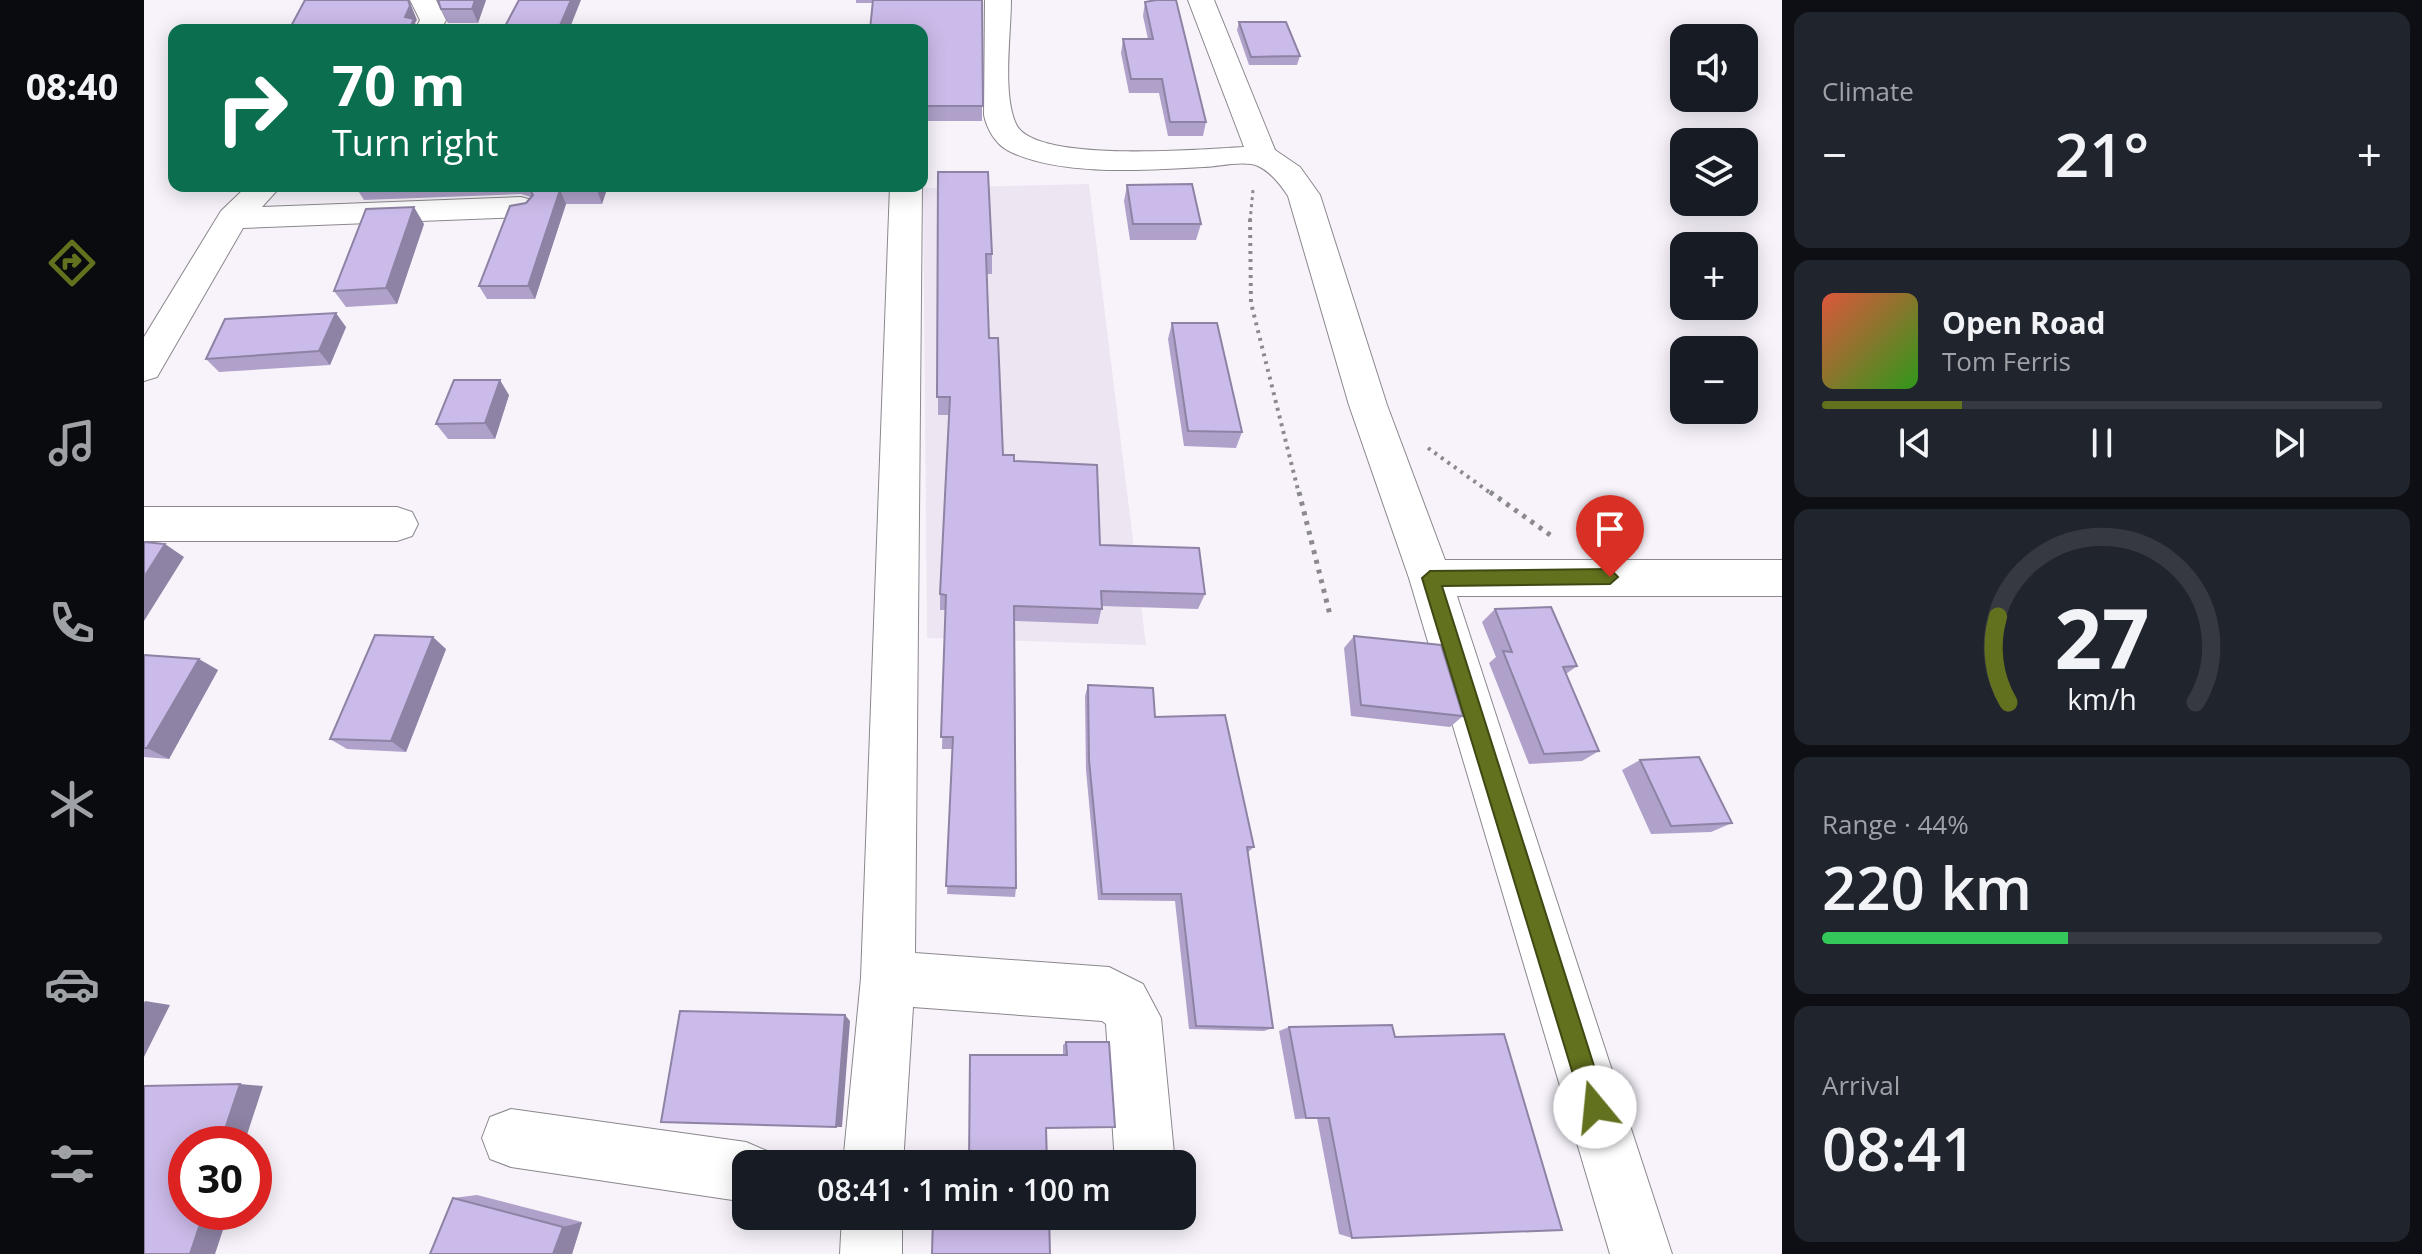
<!DOCTYPE html>
<meta charset="utf-8">
<style>
:root{--surface:#171b24;--page:#20242c;--text:#f1f3f6;--muted:#9ea1a6;--line:#363941;--accent:#61711d}
body{margin:0;font-family:"Open Sans",sans-serif;background:var(--page);color:var(--text);height:100vh;display:flex;flex-direction:column;font-size:30px;white-space:nowrap}
*{box-sizing:border-box;margin:0}
p{font-size:26px;color:var(--muted)}
.icon{flex:none;width:44px;height:44px;fill:none;stroke:currentColor;stroke-width:2;stroke-linecap:round;stroke-linejoin:round}
.map{position:relative;flex:1;overflow:hidden}
.sheet{display:flex;flex-direction:column;gap:12px;padding:12px;background:#0d0f14;width:640px}
.sheet>*{flex:none}
.top-card{position:absolute;left:24px;top:24px;width:760px;height:168px;border-radius:16px;box-shadow:0 4px 20px #0003;background:#0b6e4f;color:#fff;overflow:hidden}
.buttons{position:absolute;left:1526px;top:24px;display:grid;gap:16px}
.buttons a{display:grid;place-items:center;width:88px;height:88px;border-radius:16px;background:var(--surface);box-shadow:0 4px 20px #0003;font-size:40px}
.speed{position:absolute;left:24px;top:1126px;display:flex;gap:16px;font-size:40px;font-weight:700;text-align:center}
.speed>*{display:grid;place-content:center;width:104px;height:104px;border-radius:50%;background:var(--surface);box-shadow:0 4px 20px #0003;line-height:1}
.speed .limit{border:12px solid #d22;background:#fff;color:#111}
.pin{position:absolute;display:grid;place-items:center;width:68px;height:68px;color:#fff;margin:-82px -34px;border-radius:50% 50% 50% 0;rotate:-45deg;box-shadow:0 0 8px #0007}
.pin .icon{rotate:45deg}
.me{position:absolute;width:88px;margin:-44px;rotate:343deg;stroke-linejoin:round;filter:drop-shadow(0 0 6px #0008)}
.turn{display:flex;align-items:center;gap:28px;height:168px;padding:0 32px;font-size:36px}
.turn .icon{width:104px;height:104px;stroke-width:2.5}
.turn b{display:block;font-size:56px;line-height:68px}
.big{font-size:60px;font-weight:600;line-height:1.1}
.sheet .widget{flex:1;display:flex;flex-direction:column;justify-content:center;gap:12px;min-width:0;padding:0 28px;border-radius:16px;background:var(--page)}
.sheet .dial{align-items:center;gap:0}
.dial svg{height:208px;overflow:visible;fill:none;stroke:var(--line);stroke-width:7;stroke-linecap:round;text-anchor:middle}
.dial text{fill:var(--text);stroke:none}
.song{display:flex;align-items:center;gap:24px}
.cover{width:96px;height:96px;border-radius:12px;background:linear-gradient(135deg,hsl(10 70% 55%),hsl(110 70% 35%))}
.played{height:8px;border-radius:4px;background:linear-gradient(90deg,var(--accent) 25%,var(--line) 25%)}
.keys{display:flex;justify-content:space-around;direction:ltr}
.heat{display:flex;justify-content:space-between;align-items:center;font-size:44px;direction:ltr}
.charge{height:12px;border-radius:6px;background:linear-gradient(90deg,#34c759 44%,var(--line) 0)}
.trip{position:absolute;left:588px;top:1150px;width:464px;height:80px;border-radius:16px;background:var(--surface);box-shadow:0 4px 20px #0003;font-weight:600;line-height:80px;text-align:center}
main{display:flex;flex:1;min-height:0}
.tab-bar{display:flex;flex-direction:column;width:144px;justify-content:space-around;align-items:center;background:#090b0e;color:var(--muted)}
.tab-bar .icon{width:56px;height:56px}
.tab-bar .current{color:var(--accent)}
.tab-bar b{font-size:36px;color:var(--text)}
.map>svg:first-child{display:block}
.built{fill:#eee5f3}
.lines{fill:none;stroke-linecap:round;stroke-linejoin:round}
.minor-casing{stroke:#8b878d;stroke-width:2}
.path-far2{stroke:#8c898e;stroke-width:3;stroke-dasharray:3 4;stroke-linecap:butt}
.path-far1{stroke:#8c898e;stroke-width:4;stroke-dasharray:3 5;stroke-linecap:butt}
.path{stroke:#8c898e;stroke-width:5;stroke-dasharray:4 6;stroke-linecap:butt}
.minor{fill:#fff;fill-rule:evenodd}
.wall{fill:#afa1c9}
.shaded-wall{fill:#8e83a4}
.building{fill:#cbbbea;stroke:#8e83a4;stroke-width:2}
.route{fill:#61711d;stroke:#3f4913;stroke-width:2}
</style>
<main>
<nav class="tab-bar">
<b>08:40</b>
<svg class="icon current" aria-label="directions" viewBox="0 0 24 24"><path d="M12 3l9 9-9 9-9-9zM9 14v-3h6M13 9l2 2-2 2"/></svg>
<svg class="icon" aria-label="music" viewBox="0 0 24 24"><path d="M9 18V5l10-2v13"/><circle cx="6" cy="18" r="3"/><circle cx="16" cy="16" r="3"/></svg>
<svg class="icon" aria-label="phone" viewBox="0 0 24 24"><path d="M5 4h4l2 5-3 2q2 4 5 5l2-3 5 2v4C11 20 4 13 5 4z"/></svg>
<svg class="icon" aria-label="climate" viewBox="0 0 24 24"><path d="M12 3v18M4 7l16 10M4 17L20 7"/></svg>
<svg class="icon" aria-label="car" viewBox="0 0 24 24"><path d="M5 17H2v-5l4-1 3-4h7l3 4 3 1v5h-3M9 17h6M6 11h13"/><circle cx="7" cy="17" r="2"/><circle cx="17" cy="17" r="2"/></svg>
<svg class="icon" aria-label="filters" viewBox="0 0 24 24"><path d="M4 7h16M4 17h16"/><circle cx="9" cy="7" r="2"/><circle cx="15" cy="17" r="2"/></svg>
</nav>
<div class="map">
<svg width="1638" height="1254" viewBox="0 0 1638 1254">
<rect width="100%" height="100%" fill="#f8f3fb"/>
<polygon class="built" points="945,184 1002,645 783,638 779,188"/>
<g class="lines">
<g class="minor-casing">
<g id="minor">
<polygon points="266,0 292,0 302,20 297,30 271,30 276,20"/>
<path d="M841,0H867C867,33 858,94 872,124C890,164 1059,149 1100,147L1044,0H1070L1131,150L1156,167L1176,195L1243,405L1301,560H1638V596H1313L1528,1254H1466L1265,578L1205,405L1144,196C1136,184 1127,172 1114,166C1100,160 1073,167 1059,167C1002,170 914,177 863,150C851,143 843,129 840,115Z"/>
<polygon points="103,186 137,186 118,207 377,197 388,200 393,207 388,214 377,217 99,228 13,377 0,381 0,337 77,211"/>
<polygon points="746,186 778,186 771,953 965,967 999,984 1017,1018 1031,1164 971,1164 962,1024 958,1021 769,1007 759,1164 699,1164 717,978"/>
<polygon points="0,507 253,507 268,512 274,524 268,536 253,541 0,541"/>
<polygon points="367,1109 602,1142 623,1151 629,1164 602,1164 602,1202 367,1167 346,1159 338,1138 346,1117"/>
<polygon points="698,1216 758,1216 758,1254 696,1254"/>
</g>
</g>
<polyline class="path-far2" points="1106,221 1109,190"/>
<g class="path-far1">
<polyline points="1106,219 1107,303 1155,494"/>
<polyline points="1284,448 1348,494"/>
</g>
<g class="path">
<polyline points="1155,492 1186,615"/>
<polyline points="1346,492 1409,537"/>
</g>
<use href="#minor" class="minor"/>
</g>
<g class="wall">
<polygon points="342,0 334,23 304,23 297,9"/>
<polygon points="712,0 838,0 838,121 778,121 778,30 728,3 712,3"/>
<polygon points="1001,2 1062,122 1059,136 1024,136 1015,93 985,93 977,53 979,39 1004,39 999,16"/>
<polygon points="1095,22 1156,56 1153,65 1105,65 1093,30"/>
<polygon points="794,172 848,254 848,274 843,274 845,338 859,455 870,461 956,545 1061,594 1054,609 958,606 954,624 871,621 872,888 871,897 803,894 808,749 798,749 801,610 796,610 796,594 805,415 794,415"/>
<polygon points="983,185 1057,224 1052,240 986,240 980,201"/>
<polygon points="211,186 464,186 458,204 422,204 391,299 343,299 335,286 382,203 387,197 377,194 220,200"/>
<polygon points="280,224 253,304 202,307 190,291"/>
<polygon points="1028,323 1098,432 1092,448 1040,446 1024,339"/>
<polygon points="202,327 186,365 75,372 62,359"/>
<polygon points="365,395 351,439 304,439 292,424"/>
<polygon points="1351,609 1433,666 1422,674 1455,751 1438,761 1385,764 1345,663 1352,657 1338,622"/>
<polygon points="1210,636 1319,716 1306,727 1207,716 1200,648"/>
<polygon points="302,649 262,752 203,749 186,739"/>
<polygon points="0,655 74,670 25,759 0,757"/>
<polygon points="944,685 1011,717 1110,847 1103,853 1129,1028 1120,1031 1045,1029 1031,901 954,900 942,770 941,696"/>
<polygon points="1496,760 1588,823 1567,832 1507,834 1478,770"/>
<polygon points="1145,1027 1251,1037 1208,1238 1195,1234 1173,1118 1151,1119 1135,1031"/>
<polygon points="922,1042 965,1042 902,1128 825,1164 919,1055 919,1045"/>
<polygon points="333,1195 438,1222 428,1254 286,1254 309,1198"/>
</g>
<g class="shaded-wall">
<polygon points="264,0 265,0 273,20 271,23 275,30 265,30 261,17"/>
<polygon points="331,0 342,0 334,23 328,9"/>
<polygon points="427,0 437,0 425,30 414,30"/>
<polygon points="454,186 464,186 458,204 453,190"/>
<polygon points="416,190 422,204 391,299 384,286"/>
<polygon points="270,207 280,224 253,304 242,288"/>
<polygon points="192,313 202,327 186,365 175,351"/>
<polygon points="356,380 365,395 351,439 341,423"/>
<polygon points="21,544 40,557 0,621 0,577"/>
<polygon points="289,637 302,649 262,752 247,741"/>
<polygon points="55,659 74,670 25,759 3,748"/>
<polygon points="1,1001 26,1005 0,1057 0,1003"/>
<polygon points="701,1015 706,1021 698,1127 692,1127"/>
<polygon points="96,1084 119,1086 100,1144 76,1144"/>
<polygon points="60,1212 85,1212 71,1254 46,1254"/>
<polygon points="438,1222 428,1254 409,1254 419,1227"/>
</g>
<g class="building">
<polygon points="161,0 264,0 266,6 261,17 270,19 265,30 145,30"/>
<polygon points="294,0 331,0 328,9 297,9"/>
<polygon points="375,0 427,0 414,30 359,30"/>
<polygon points="729,0 838,0 839,106 778,106 778,30 726,30"/>
<polygon points="1012,0 1032,0 1062,122 1026,122 1018,79 987,79 979,39 1009,39 1001,2"/>
<polygon points="1095,22 1142,22 1156,56 1107,57"/>
<polygon points="794,172 844,172 848,254 842,254 845,338 854,338 859,455 870,455 870,461 953,465 956,545 1055,548 1061,594 957,591 958,609 870,606 872,888 802,886 809,737 797,737 802,595 796,594 806,397 793,397"/>
<polygon points="1048,184 1057,224 989,224 983,185"/>
<polygon points="384,186 454,186 453,190 416,190 384,286 335,286 366,206 382,203 389,195"/>
<polygon points="270,207 242,288 190,291 222,209"/>
<polygon points="192,313 175,351 62,359 81,319"/>
<polygon points="1028,323 1073,323 1098,432 1044,431"/>
<polygon points="310,380 356,380 341,423 292,424"/>
<polygon points="0,542 21,544 0,577"/>
<polygon points="1407,607 1433,666 1419,667 1455,751 1400,754 1359,651 1368,652 1351,609"/>
<polygon points="231,635 289,637 247,741 186,739"/>
<polygon points="1210,636 1297,645 1319,716 1217,705"/>
<polygon points="0,655 55,659 3,748 0,748"/>
<polygon points="944,685 1009,688 1011,717 1081,715 1110,847 1103,847 1129,1028 1052,1026 1037,894 958,894 945,760"/>
<polygon points="1555,757 1588,823 1527,826 1496,760"/>
<polygon points="536,1011 701,1015 692,1127 517,1122"/>
<polygon points="1248,1025 1251,1037 1360,1034 1418,1230 1208,1238 1185,1118 1162,1118 1145,1027"/>
<polygon points="922,1042 965,1042 971,1127 902,1128 903,1164 825,1164 826,1055 923,1055"/>
<polygon points="96,1084 76,1144 42,1144 42,1212 60,1212 46,1254 0,1254 0,1086"/>
<polygon points="309,1198 419,1227 409,1254 286,1254"/>
<polygon points="789,1216 905,1216 906,1254 788,1254"/>
</g>
<polygon class="route" points="1466,569 1474,577 1466,584 1298,586 1463,1107 1460,1116 1451,1119 1443,1116 1439,1107 1278,578 1286,571"/>
</svg>
<div class="buttons">
<a><svg class="icon" aria-label="sound" viewBox="0 0 24 24"><path d="M4 9h4l5-4v14l-5-4H4zM17 9q2 3 0 6"/></svg></a>
<a><svg class="icon" aria-label="layers" viewBox="0 0 24 24"><path d="M12 4l9 5-9 5-9-5zM3 14l9 5 9-5"/></svg></a>
<a>+</a>
<a>−</a>
</div>
<div class="speed"><div class="limit">30</div></div>
<div class="pin" style="left:1466px;top:577px;background:#d93025"><svg class="icon" aria-label="arrive" viewBox="0 0 24 24"><path d="M6 21V4h12l-3 4 3 4H6"/></svg></div>
<svg class="me" style="left:1451px;top:1107px" viewBox="-20 -20 40 40"><circle r="19" fill="#fff"/><path d="M0-13L10 11 0 6-10 11z" fill="#61711d"/></svg>
<div class="trip">08:41 · 1 min · 100 m</div>
<div class="top-card">
<div class="turn"><svg class="icon" aria-label="right" viewBox="0 0 24 24"><path d="M7 20v-9h11M14 6l5 5-5 5"/></svg><div><b>70 m</b>Turn right</div></div>
</div>
</div>
<section class="sheet">
<div class="widget"><p>Climate</p>
<div class="heat"><a>−</a><b class="big">21°</b><a>+</a></div>
</div>
<div class="widget">
<div class="song"><i class="cover"></i><div><b>Open Road</b><p>Tom Ferris</p></div></div>
<div class="played"></div>
<div class="keys"><svg class="icon" aria-label="previous" viewBox="0 0 24 24"><path d="M18 5L8 12l10 7zM5 5v14"/></svg><svg class="icon" aria-label="pause" viewBox="0 0 24 24"><path d="M8 5v14M16 5v14"/></svg><svg class="icon" aria-label="next" viewBox="0 0 24 24"><path d="M6 5l10 7-10 7zM19 5v14"/></svg></div>
</div>
<div class="widget dial"><svg viewBox="0 0 100 80">
<path d="M14 69A42 42 0 1 1 86 69"/>
<path d="M14 69A42 42 0 0 1 10 36" stroke="#61711d"/>
<text x="50" y="56" font-size="32" font-weight="700">27</text>
<text x="50" y="72" font-size="11">km/h</text>
</svg></div>
<div class="widget"><p>Range · 44%</p><b class="big">220 km</b><div class="charge"></div></div>
<div class="widget"><p>Arrival</p><b class="big">08:41</b></div>
</section>
</main>
